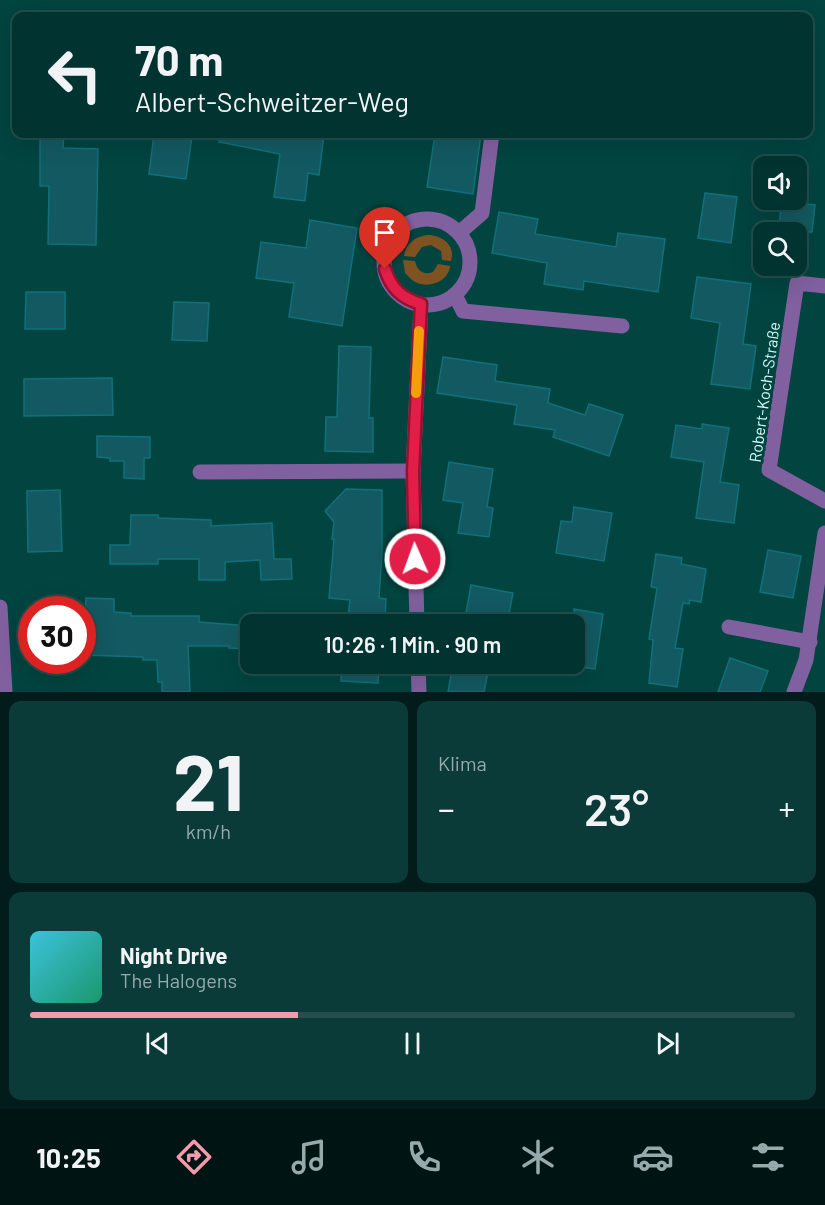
<!DOCTYPE html>
<html lang="de">
<meta charset="utf-8">
<style>
:root{--surface:#013330;--page:#0b3b38;--text:#f1f3f6;--muted:#96aaab;--line:#234e4c;--accent:#f39aac}
body{margin:0;font-family:Barlow,sans-serif;background:var(--page);color:var(--text);height:100vh;display:flex;flex-direction:column;font-size:22px;white-space:nowrap}
*{box-sizing:border-box;margin:0}
p{font-size:20px;color:var(--muted)}
.icon{flex:none;width:33px;height:33px;fill:none;stroke:currentColor;stroke-width:2;stroke-linecap:round;stroke-linejoin:round}
.map{position:relative;height:692px;overflow:hidden}
.details{display:flex;flex-direction:column;gap:9px;padding:9px;background:#011c1a;flex:1}
.details>*{flex:none}
.guide{position:absolute;left:12px;top:12px;width:801px;height:126px;border-radius:12px;box-shadow:0 6px 24px #0002,0 0 0 2px var(--line);background:#013330;color:var(--text);overflow:hidden}
.fabs{position:absolute;left:753px;top:156px;display:grid;gap:12px}
.fabs a{display:grid;place-items:center;width:54px;height:54px;border-radius:12px;background:var(--surface);box-shadow:0 6px 24px #0002,0 0 0 2px var(--line);font-size:30px}
.speed{position:absolute;left:18px;top:596px;display:flex;gap:12px;font-size:30px;font-weight:700;text-align:center}
.speed>*{display:grid;place-content:center;width:78px;height:78px;border-radius:50%;background:var(--surface);box-shadow:0 6px 24px #0002,0 0 0 2px var(--line);line-height:1}
.speed .limit{border:9px solid #d22;background:#fff;color:#111}
.pin{position:absolute;display:grid;place-items:center;width:51px;height:51px;color:#fff;margin:-62px -26px;border-radius:50% 50% 50% 0;rotate:-45deg;box-shadow:0 0 6px #0007}
.pin .icon{rotate:45deg}
.me{position:absolute;width:66px;margin:-33px;rotate:358deg;stroke-linejoin:round;filter:drop-shadow(0 0 4px #0008)}
.turn{display:flex;align-items:center;gap:21px;height:126px;padding:0 24px;font-size:27px}
.turn .icon{width:78px;height:78px;stroke-width:2.5}
.turn b{display:block;font-size:42px;line-height:51px}
.big{font-size:45px;font-weight:600;line-height:1.1}
.details .card{flex:1;display:flex;flex-direction:column;justify-content:center;gap:9px;min-width:0;padding:0 21px;border-radius:12px;background:var(--page)}
.details .dial{align-items:center;gap:0}
.dial b{font-size:78px;line-height:1}
.song{display:flex;align-items:center;gap:18px}
.cover{width:72px;height:72px;border-radius:9px;background:linear-gradient(135deg,hsl(190 70% 55%),hsl(160 70% 35%))}
.played{height:6px;border-radius:3px;background:linear-gradient(90deg,var(--accent) 35%,var(--line) 35%)}
.keys{display:flex;justify-content:space-around;direction:ltr}
.heat{display:flex;justify-content:space-between;align-items:center;font-size:33px;direction:ltr}
.details .tiles{flex:1;display:grid;gap:9px;grid-template-columns:1fr 1fr}
.card:last-child{grid-column:span 2}
.trip{position:absolute;left:240px;top:614px;width:345px;height:60px;border-radius:12px;background:var(--surface);box-shadow:0 6px 24px #0002,0 0 0 2px var(--line);font-weight:600;line-height:60px;text-align:center}
.dock{display:flex;height:96px;justify-content:space-around;align-items:center;background:#001413;color:var(--muted)}
.dock .icon{width:42px;height:42px}
.dock .current{color:var(--accent)}
.dock b{font-size:27px;color:var(--text)}
.map>svg:first-child{display:block}
.green{fill:#7f5321}
.building{fill:#135961;stroke:#11707a;stroke-width:1.5}
.lines{fill:none;stroke-linecap:round;stroke-linejoin:round}
.minor{stroke:#80609f;stroke-width:15}
.route-casing{stroke:#92132f;stroke-width:15}
.route{stroke:#e11d48;stroke-width:10}
.slow{stroke:#f59e0b;stroke-width:10}
.labels{text-anchor:middle;dominant-baseline:central;stroke-width:6;stroke-linejoin:round;paint-order:stroke}
.street-label{font-size:16px;fill:#d7fef9;stroke:#014440}
</style>
<div class="map">
<svg width="825" height="692" viewBox="0 0 825 692">
<rect width="100%" height="100%" fill="#014440"/>
<g class="green">
<path d="M427,235C442,235 456,245 451,261L442,260L441,251L431,245L422,247L415,257L404,256C406,243 415,237 427,235Z"/>
<path d="M403,260L415,261C417,270 423,276 433,272L438,264L450,266C449,279 434,287 421,284C414,283 409,277 405,273Z"/>
</g>
<g class="building">
<polygon points="40,134 64,134 63,148 98,149 96,245 48,244 49,186 40,186"/>
<polygon points="154,134 192,136 186,179 149,174"/>
<polygon points="220,134 324,134 319,175 308,173 305,201 274,197 280,154 219,142"/>
<polygon points="435,134 481,134 473,194 427,187"/>
<polygon points="705,193 737,197 731,243 698,238"/>
<polygon points="782,201 815,205 812,232 778,232"/>
<polygon points="499,212 538,219 535,234 616,247 618,233 665,239 658,292 584,281 583,290 544,284 547,263 492,253"/>
<polygon points="310,220 357,228 342,326 289,317 294,283 256,278 261,242 306,248"/>
<polygon points="697,277 751,284 743,344 756,346 750,389 711,384 720,323 691,318"/>
<polygon points="26,292 65,292 65,329 25,329"/>
<polygon points="174,302 209,303 207,341 172,340"/>
<polygon points="339,346 371,347 369,418 373,418 373,452 325,451 326,417 337,417"/>
<polygon points="443,357 497,365 495,381 550,389 548,403 585,415 589,404 623,415 609,456 553,437 555,430 514,424 517,405 437,393"/>
<polygon points="112,378 113,415 24,416 24,379"/>
<polygon points="702,424 729,428 720,482 739,485 734,523 696,518 704,462 671,457 676,425 702,429"/>
<polygon points="97,436 150,437 150,458 144,458 144,479 124,478 124,461 110,461 110,458 97,457"/>
<polygon points="449,462 493,469 487,507 493,508 489,537 458,533 463,503 443,500"/>
<polygon points="346,489 382,490 382,553 379,598 386,599 385,620 348,617 350,600 329,598 334,539 332,539 334,522 325,511"/>
<polygon points="60,490 62,551 28,552 27,491"/>
<polygon points="574,507 612,513 604,561 556,553 561,521 572,522"/>
<polygon points="131,515 158,515 158,518 211,520 211,526 272,523 274,559 291,559 292,579 261,580 260,560 225,562 225,580 199,580 199,559 158,559 158,564 110,564 110,545 130,545"/>
<polygon points="768,550 801,556 793,598 760,592"/>
<polygon points="656,554 682,558 681,564 706,569 701,602 690,600 689,604 683,603 675,648 683,649 677,687 649,683 653,640 649,639 657,588 651,587"/>
<polygon points="471,585 513,593 507,624 464,624"/>
<polygon points="86,598 114,599 114,612 131,613 131,616 199,616 199,622 250,626 250,649 229,648 229,646 188,646 190,692 162,692 162,682 158,682 157,660 143,660 143,657 82,655 82,618 85,618"/>
<polygon points="574,609 603,614 595,669 574,666"/>
<polygon points="730,658 768,671 760,692 718,692"/>
<polygon points="342,663 379,663 378,683 341,681"/>
<polygon points="453,665 488,672 484,692 448,692"/>
</g>
<g class="lines">
<g class="minor">
<circle cx="427" cy="262" r="43"/>
<polyline points="459,233 482,213 492,134"/>
<polyline points="825,286 797,283 769,470 825,501"/>
<polyline points="455,295 463,311 622,326"/>
<polyline points="200,472 413,471"/>
<polyline points="0,607 5,692"/>
<polyline points="417,624 413,471 421,304"/>
<polyline points="729,627 810,642"/>
<polyline points="418,663 419,692"/>
<polyline points="794,692 806,660 825,533"/>
</g>
</g>
<g class="lines">
<g class="route-casing">
<path id="route" d="M385,269C391,288 401,298 421,304L413,471L415,559"/>
</g>
<use href="#route" class="route"/>
<polyline class="slow" points="416,393 419,331"/>
</g>
<g class="labels">
<g class="street-label">
<text transform="translate(764 392) rotate(-82)">Robert-Koch-Straße</text>
</g>
</g>
</svg>
<div class="fabs">
<a><svg class="icon" aria-label="sound" viewBox="0 0 24 24"><path d="M4 9h4l5-4v14l-5-4H4zM17 9q2 3 0 6"/></svg></a>
<a><svg class="icon" aria-label="search" viewBox="0 0 24 24"><circle cx="10" cy="10" r="6"/><path d="M15 15l6 6"/></svg></a>
</div>
<div class="speed"><div class="limit">30</div></div>
<div class="pin" style="left:385px;top:269px;background:#d93025"><svg class="icon" aria-label="arrive" viewBox="0 0 24 24"><path d="M6 21V4h12l-3 4 3 4H6"/></svg></div>
<svg class="me" style="left:415px;top:559px" viewBox="-20 -20 40 40"><circle r="17" fill="#e11d48" stroke="#fff" stroke-width="3"/><path d="M0-11L8 9 0 5-8 9z" fill="#fff"/></svg>
<div class="trip">10:26 · 1 Min. · 90 m</div>
<div class="guide">
<div class="turn"><svg class="icon" aria-label="left" viewBox="0 0 24 24"><path d="M17 20v-9H6M10 6l-5 5 5 5"/></svg><div><b>70 m</b>Albert-Schweitzer-Weg</div></div>
</div>
</div>
<section class="details">
<div class="tiles">
<div class="card dial"><b>21</b><p>km/h</p></div>
<div class="card"><p>Klima</p>
<div class="heat"><a>−</a><b class="big">23°</b><a>+</a></div>
</div>
<div class="card">
<div class="song"><i class="cover"></i><div><b>Night Drive</b><p>The Halogens</p></div></div>
<div class="played"></div>
<div class="keys"><svg class="icon" aria-label="previous" viewBox="0 0 24 24"><path d="M18 5L8 12l10 7zM5 5v14"/></svg><svg class="icon" aria-label="pause" viewBox="0 0 24 24"><path d="M8 5v14M16 5v14"/></svg><svg class="icon" aria-label="next" viewBox="0 0 24 24"><path d="M6 5l10 7-10 7zM19 5v14"/></svg></div>
</div>
</div>
</section>
<nav class="dock">
<b>10:25</b>
<svg class="icon current" aria-label="directions" viewBox="0 0 24 24"><path d="M12 3l9 9-9 9-9-9zM9 14v-3h6M13 9l2 2-2 2"/></svg>
<svg class="icon" aria-label="music" viewBox="0 0 24 24"><path d="M9 18V5l10-2v13"/><circle cx="6" cy="18" r="3"/><circle cx="16" cy="16" r="3"/></svg>
<svg class="icon" aria-label="phone" viewBox="0 0 24 24"><path d="M5 4h4l2 5-3 2q2 4 5 5l2-3 5 2v4C11 20 4 13 5 4z"/></svg>
<svg class="icon" aria-label="climate" viewBox="0 0 24 24"><path d="M12 3v18M4 7l16 10M4 17L20 7"/></svg>
<svg class="icon" aria-label="car" viewBox="0 0 24 24"><path d="M5 17H2v-5l4-1 3-4h7l3 4 3 1v5h-3M9 17h6M6 11h13"/><circle cx="7" cy="17" r="2"/><circle cx="17" cy="17" r="2"/></svg>
<svg class="icon" aria-label="filters" viewBox="0 0 24 24"><path d="M4 7h16M4 17h16"/><circle cx="9" cy="7" r="2"/><circle cx="15" cy="17" r="2"/></svg>
</nav>
